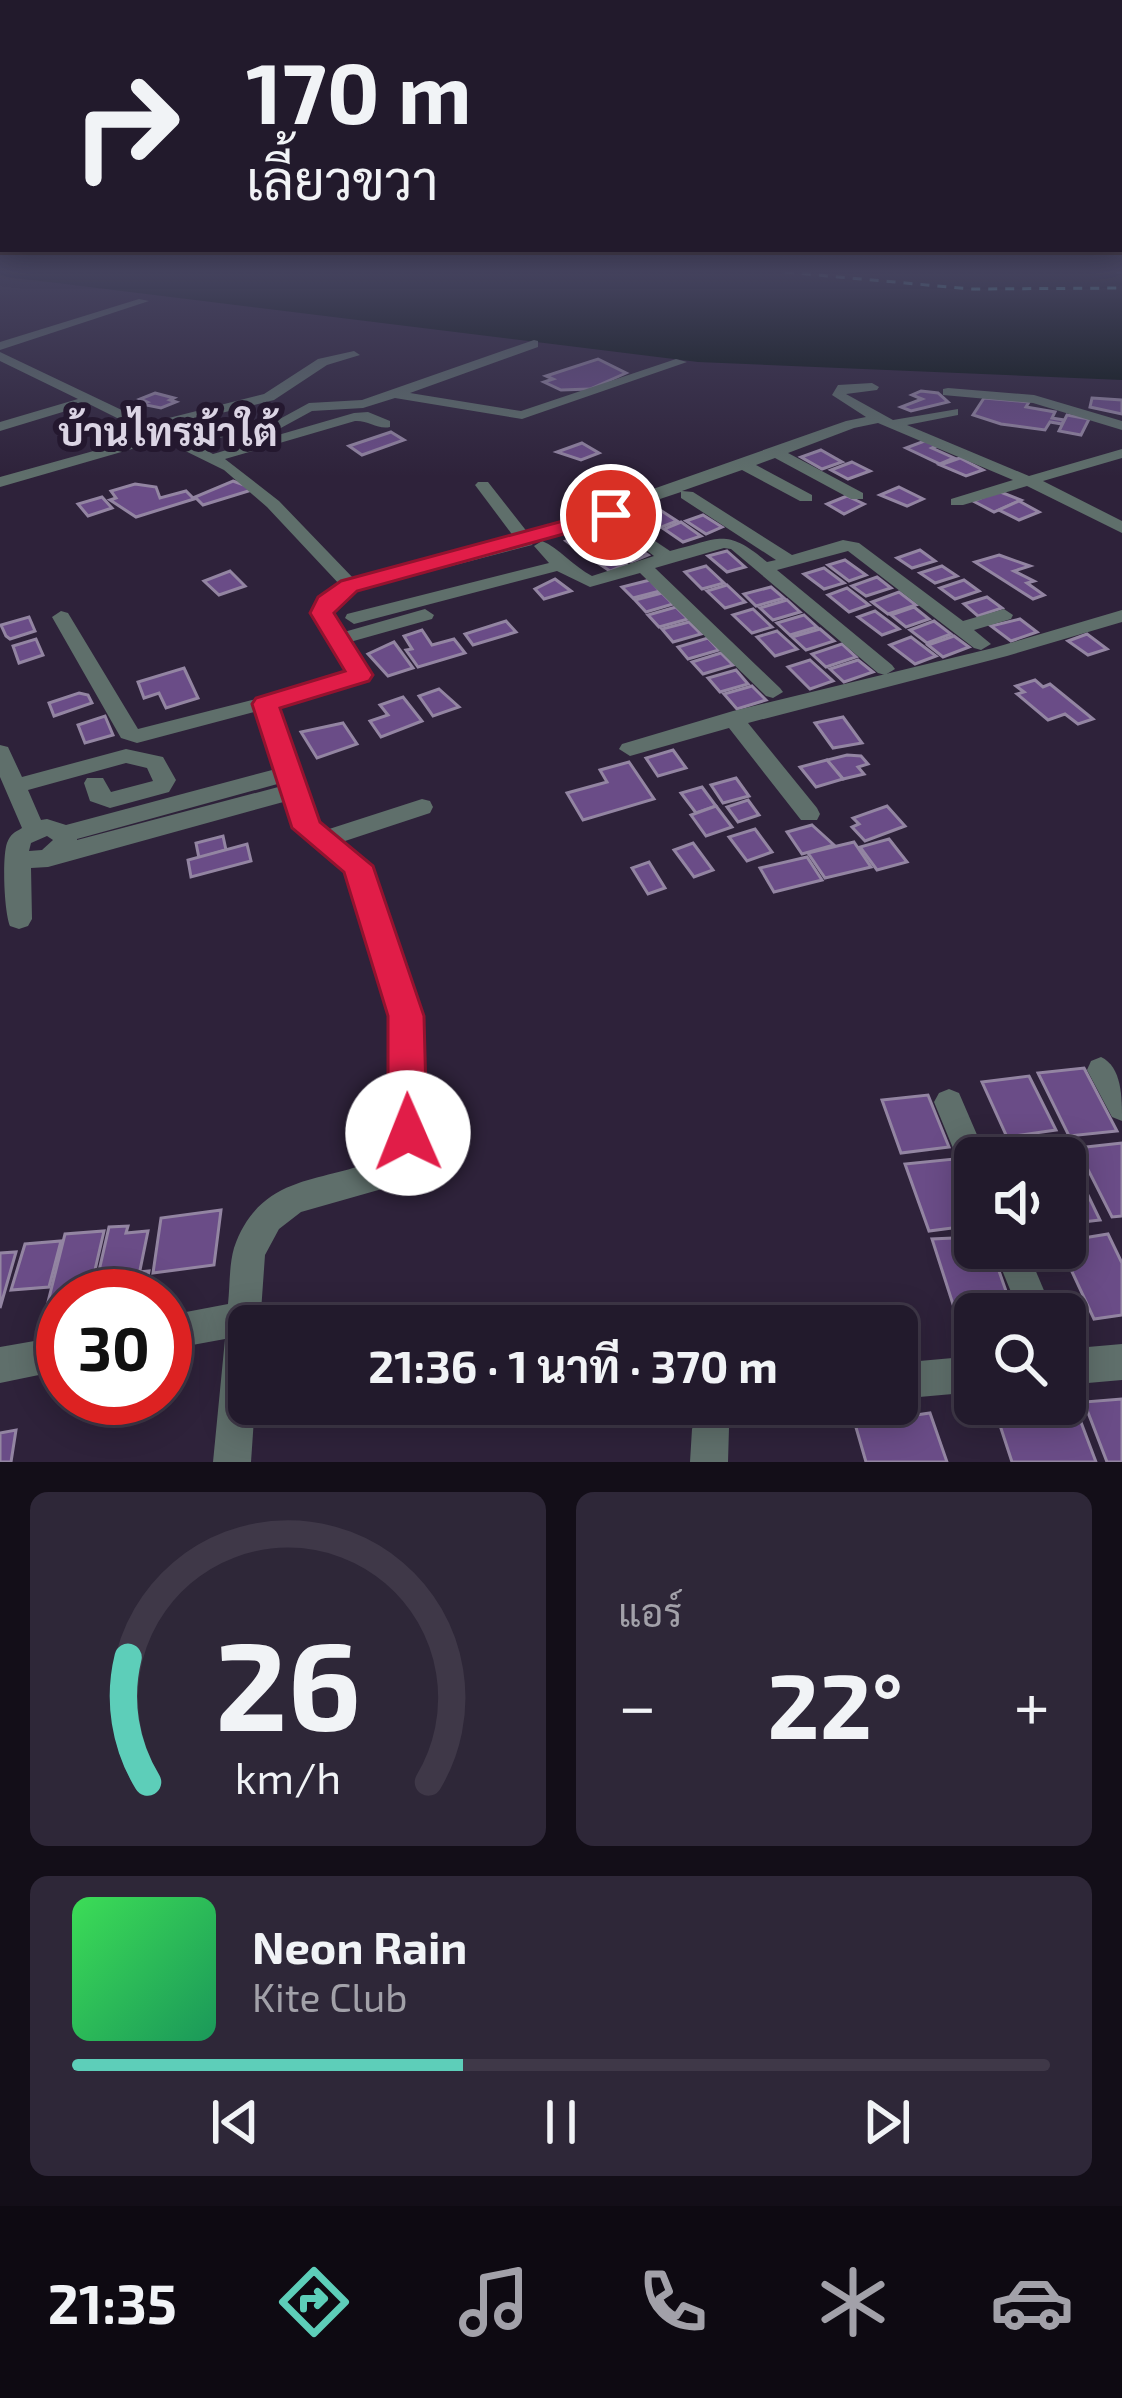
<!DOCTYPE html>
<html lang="th">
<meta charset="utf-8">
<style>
:root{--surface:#221a2c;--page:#2e2738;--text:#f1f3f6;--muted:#a2a1a9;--line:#3f3848;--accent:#5dceb9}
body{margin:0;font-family:"Exo 2",Sarabun,sans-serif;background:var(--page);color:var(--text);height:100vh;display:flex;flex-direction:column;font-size:45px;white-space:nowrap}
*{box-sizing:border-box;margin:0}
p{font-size:39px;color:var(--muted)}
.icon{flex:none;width:66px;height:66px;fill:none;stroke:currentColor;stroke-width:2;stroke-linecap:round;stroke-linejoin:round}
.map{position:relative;height:1462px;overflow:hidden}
.sheet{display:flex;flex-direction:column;gap:30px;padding:30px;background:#130e18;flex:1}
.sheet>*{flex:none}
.banner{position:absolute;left:0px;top:0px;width:1122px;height:252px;box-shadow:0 6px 30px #0003,0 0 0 3px var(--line);background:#221a2c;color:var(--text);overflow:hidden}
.controls{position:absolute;left:954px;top:1137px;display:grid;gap:24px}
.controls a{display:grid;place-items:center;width:132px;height:132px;border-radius:18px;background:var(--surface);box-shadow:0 6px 30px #0003,0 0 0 3px var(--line);font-size:60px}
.speed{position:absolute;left:36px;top:1269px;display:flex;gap:24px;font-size:60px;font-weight:700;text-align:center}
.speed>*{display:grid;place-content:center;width:156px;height:156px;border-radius:50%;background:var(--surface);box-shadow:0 6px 30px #0003,0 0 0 3px var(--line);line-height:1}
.speed .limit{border:18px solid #d22;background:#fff;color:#111}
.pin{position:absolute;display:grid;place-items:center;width:102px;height:102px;color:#fff;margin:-51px;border:6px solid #fff;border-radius:50%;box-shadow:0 3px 12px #0007}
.me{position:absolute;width:132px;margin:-66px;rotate:359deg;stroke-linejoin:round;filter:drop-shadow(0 0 9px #0008)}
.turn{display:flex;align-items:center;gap:42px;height:252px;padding:0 48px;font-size:54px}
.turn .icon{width:156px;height:156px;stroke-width:2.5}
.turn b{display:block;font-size:84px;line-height:102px}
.big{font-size:90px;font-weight:700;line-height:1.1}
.sheet .tile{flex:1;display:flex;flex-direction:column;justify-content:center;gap:18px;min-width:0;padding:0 42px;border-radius:18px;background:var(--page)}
.sheet .dial{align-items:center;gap:0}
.dial svg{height:312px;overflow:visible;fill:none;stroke:var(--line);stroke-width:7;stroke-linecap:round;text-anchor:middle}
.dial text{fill:var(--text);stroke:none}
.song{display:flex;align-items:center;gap:36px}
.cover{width:144px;height:144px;border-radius:18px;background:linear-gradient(135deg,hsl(130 70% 55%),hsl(150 70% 35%))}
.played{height:12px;border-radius:6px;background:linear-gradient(90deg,var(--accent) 40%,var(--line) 40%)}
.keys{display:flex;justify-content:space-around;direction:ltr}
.heat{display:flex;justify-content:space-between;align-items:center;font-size:66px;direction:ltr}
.sheet .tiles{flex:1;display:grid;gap:30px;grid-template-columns:1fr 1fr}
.tile:last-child{grid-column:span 2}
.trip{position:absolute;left:228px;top:1305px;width:690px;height:120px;border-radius:18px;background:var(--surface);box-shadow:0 6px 30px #0003,0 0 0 3px var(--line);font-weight:700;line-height:120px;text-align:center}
.dock{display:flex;height:192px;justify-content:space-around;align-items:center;background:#0e0a12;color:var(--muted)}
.dock .icon{width:84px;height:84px}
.dock .selected{color:var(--accent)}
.dock b{font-size:54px;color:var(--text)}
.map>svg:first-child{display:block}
.water{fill:#06120f}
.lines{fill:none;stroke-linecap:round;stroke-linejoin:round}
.ferry{stroke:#60edd3;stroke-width:3;stroke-dasharray:9 8;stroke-linecap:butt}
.building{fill:#6a4c87;stroke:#9385a2;stroke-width:3}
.minor{fill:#5f6f6b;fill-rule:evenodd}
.route{fill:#e11d48;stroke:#92132f;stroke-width:3}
.labels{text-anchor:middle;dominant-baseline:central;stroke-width:12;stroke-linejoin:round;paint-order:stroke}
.far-quarter-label{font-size:39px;font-weight:bold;fill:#dbd4e4;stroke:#24182f}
</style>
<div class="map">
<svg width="1122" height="1462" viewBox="0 0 1122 1462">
<rect width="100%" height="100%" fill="#2e223a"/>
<polygon class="water" points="0,272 1122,272 1122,380 698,362 0,276"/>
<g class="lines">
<g class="ferry">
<polyline points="785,272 971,289 1122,288"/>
<polyline points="1117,272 1122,272"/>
</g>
</g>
<g class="building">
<polygon points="598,359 626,373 590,389 561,390 544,382 553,379 546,376"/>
<polygon points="921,391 938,393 948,402 911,411 901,407 922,399 912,395"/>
<polygon points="155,393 174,398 170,400 176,402 161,408 141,404 147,402 140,399"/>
<polygon points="984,398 1029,402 1026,407 1055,412 1052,418 1064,420 1062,424 1050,422 1045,430 1001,424 973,415"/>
<polygon points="1092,398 1122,400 1122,414 1090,407"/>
<polygon points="1067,415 1089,419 1081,435 1059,431"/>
<polygon points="391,432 404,440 362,455 349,446"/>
<polygon points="927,440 939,445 932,448 954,458 940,464 906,448"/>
<polygon points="582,443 599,453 581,460 557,452"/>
<polygon points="821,450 842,462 822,469 801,457"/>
<polygon points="960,458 983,470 966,476 940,465"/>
<polygon points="852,462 870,471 848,479 831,470"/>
<polygon points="233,481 255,489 203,505 195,497"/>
<polygon points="135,484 156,487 160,498 186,491 194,499 136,517 110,500 116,498 111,491"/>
<polygon points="899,487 923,499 907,506 880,495"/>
<polygon points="998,491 1021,500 994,512 973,501"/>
<polygon points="847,496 864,504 844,514 827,504"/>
<polygon points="102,497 112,508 88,516 78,504"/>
<polygon points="1019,501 1039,512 1019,520 999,510"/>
<polygon points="657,508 677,521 659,528 639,514"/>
<polygon points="703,515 722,527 706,534 686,521"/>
<polygon points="681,522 701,536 683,542 664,529"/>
<polygon points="606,526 625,539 608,546 589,533"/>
<polygon points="584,534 604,547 585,555 566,541"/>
<polygon points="628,542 648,555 631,562 611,549"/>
<polygon points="605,550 626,564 610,571 589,557"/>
<polygon points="920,550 935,561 912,568 897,558"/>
<polygon points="727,551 745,567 727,572 708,556"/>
<polygon points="999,555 1030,566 1014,571 1034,581 1027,583 1044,595 1033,599 975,562"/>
<polygon points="845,560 866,575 849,581 828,565"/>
<polygon points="706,566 724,583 702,589 685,572"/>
<polygon points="942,566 957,576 935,583 920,573"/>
<polygon points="824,568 844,583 824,589 804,574"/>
<polygon points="230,571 245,586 219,595 204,581"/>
<polygon points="877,577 891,588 866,596 852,586"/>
<polygon points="555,579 571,591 544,599 535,589"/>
<polygon points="650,580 660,591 633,598 622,587"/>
<polygon points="964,580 979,591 955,599 940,588"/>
<polygon points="727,585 745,602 725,608 707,591"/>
<polygon points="771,587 784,598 756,606 744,594"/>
<polygon points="847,588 869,605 849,612 828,595"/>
<polygon points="899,592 916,605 888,614 872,602"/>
<polygon points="662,593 673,604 646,612 635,600"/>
<polygon points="987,597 1002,608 978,616 964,604"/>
<polygon points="787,600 800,612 773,620 760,608"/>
<polygon points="676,607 688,619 659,627 648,615"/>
<polygon points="914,607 929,619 906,627 891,615"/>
<polygon points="753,609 772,627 752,633 733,615"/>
<polygon points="875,611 899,629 882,635 858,617"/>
<polygon points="804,615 817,627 790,635 777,623"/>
<polygon points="29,617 35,631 10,639 6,636 1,625"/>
<polygon points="1020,619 1037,632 1011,641 991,626"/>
<polygon points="506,621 516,632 473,645 465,634"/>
<polygon points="934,621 951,634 927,643 910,630"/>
<polygon points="689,622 701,634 673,642 662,629"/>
<polygon points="820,629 834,641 806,650 792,637"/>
<polygon points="422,630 432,645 454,639 465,653 418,667 406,650 412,649 404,636"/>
<polygon points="777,631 797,649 775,656 757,637"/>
<polygon points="1087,634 1107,649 1088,655 1068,641"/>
<polygon points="954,636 969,647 943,657 928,645"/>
<polygon points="911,637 936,656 915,664 890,645"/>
<polygon points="708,638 719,650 688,659 678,647"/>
<polygon points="36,639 43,655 19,663 13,646"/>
<polygon points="394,642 413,668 388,676 368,654"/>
<polygon points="842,644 856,657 826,667 812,654"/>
<polygon points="721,653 733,665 703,674 692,662"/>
<polygon points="810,660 833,681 810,689 788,667"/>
<polygon points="858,660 873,672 844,682 830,669"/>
<polygon points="184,668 198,698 166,708 159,693 144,698 138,682"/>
<polygon points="736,670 748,684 720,692 708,678"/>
<polygon points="1035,680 1043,687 1050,684 1093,719 1078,724 1065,714 1048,720 1017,694 1024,692 1016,686"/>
<polygon points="752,686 766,700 737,709 724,694"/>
<polygon points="439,689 459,707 433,716 419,696"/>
<polygon points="79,693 88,695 92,703 54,716 49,703"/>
<polygon points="403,697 422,721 381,737 370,721 388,715 380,705"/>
<polygon points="105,716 113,735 85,743 78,725"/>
<polygon points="843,717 862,743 833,748 815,723"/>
<polygon points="343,723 357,744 317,758 301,732"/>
<polygon points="673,750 686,768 658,776 646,758"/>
<polygon points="847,755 861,756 868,764 858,767 864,774 843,779 827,760"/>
<polygon points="827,760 843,779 816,787 800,767"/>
<polygon points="629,762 654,799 583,820 567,793 607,782 600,770"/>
<polygon points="736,778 749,796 723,803 711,785"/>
<polygon points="702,787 716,806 696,813 681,793"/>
<polygon points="748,800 759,815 738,822 727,807"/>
<polygon points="716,806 732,827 706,836 691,815"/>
<polygon points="887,806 905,826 865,841 852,827 859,824 853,818"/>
<polygon points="812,825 834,845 802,854 787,832"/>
<polygon points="755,829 772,852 747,861 729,837"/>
<polygon points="223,836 226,850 199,858 196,843"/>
<polygon points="889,839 907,862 877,870 860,847"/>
<polygon points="854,842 871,867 825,878 808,853"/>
<polygon points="693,843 713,870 694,877 674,850"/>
<polygon points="247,844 251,861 191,877 188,860"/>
<polygon points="807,857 822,880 774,892 760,868"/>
<polygon points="649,862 665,888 648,894 632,868"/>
<polygon points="1084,1068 1117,1131 1069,1136 1038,1073"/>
<polygon points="1029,1076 1056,1130 1007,1137 982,1082"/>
<polygon points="928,1095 949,1147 901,1153 882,1100"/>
<polygon points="1122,1143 1122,1216 1112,1217 1077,1148"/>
<polygon points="954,1159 975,1211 975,1225 929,1231 905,1164"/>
<polygon points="1072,1162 1100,1220 1065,1224 1065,1163"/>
<polygon points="221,1210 214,1265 153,1273 161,1218"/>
<polygon points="128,1226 126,1233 148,1231 138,1280 96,1284 109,1227"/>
<polygon points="104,1231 89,1296 63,1296 63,1316 44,1318 65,1234"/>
<polygon points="1108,1234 1122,1263 1122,1315 1094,1319 1061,1248 1065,1248 1065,1241"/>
<polygon points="975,1237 975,1248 991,1248 1014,1314 975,1314 975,1322 959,1323 932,1239"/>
<polygon points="61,1241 49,1287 11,1290 25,1244"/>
<polygon points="16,1252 0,1308 0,1253"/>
<polygon points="149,1271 144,1296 110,1296 113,1282 138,1280 140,1272"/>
<polygon points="1122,1399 1122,1462 1107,1462 1084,1402"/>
<polygon points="1065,1401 1073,1401 1096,1462 1012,1462 994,1407"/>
<polygon points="930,1413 947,1462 866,1462 855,1424"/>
<polygon points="16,1430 11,1462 0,1462 0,1433"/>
</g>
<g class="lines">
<g class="minor">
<polygon points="139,299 149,301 0,350 0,342"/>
<path d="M534,340L538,341V347L410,393L521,411L676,359L687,362L522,419L395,398L363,408L312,411L268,435L223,437L196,445L213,454L354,413L368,412L390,421V427C378,430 368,420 355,421L225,459L279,501L355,580L514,537L475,485L478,482H488L528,533L846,421L866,417L832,395L838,385L872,383L879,387L877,390L846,394L893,420L958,409V415L907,425L1029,476L1122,449V458L1043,481L1122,521V533L1027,486L963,505H951V499L1013,480L878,423L854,428L788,453L863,493V499H851L775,458L756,465L812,495V501H800L742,470L682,491L693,492L792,555L843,540L859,543L963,621L1004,609L1013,615L1011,619L974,630L991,644L981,650L974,648L848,551L777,570L892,665L895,669L885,675L878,673L731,549L724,548L655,568L780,688L783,692L773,698L766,696L640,573L590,587L557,571L354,624L345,618L347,614L549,563L534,546L542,541C559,548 573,566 592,576L654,556L613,525L611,522L619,517L670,551C720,539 725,527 767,562L776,560L681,498V492L534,541L532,545L363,589L348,596L331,613L344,632L425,609L434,615L432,619L350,642L369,670L360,684L276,706L317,823L326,830L422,799L430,801L433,807L430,813L342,842L369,866L420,1016L423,1134L413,1163L396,1185L301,1212L279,1229L265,1255L260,1326H249V1404H255L251,1462H213L225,1339L165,1350V1316L228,1304C230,1286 229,1265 234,1248C267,1150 373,1195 393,1134L392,1016L347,871L299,834L287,801L48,867L31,868L32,919L28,926L19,929L10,926C4,911 2,857 7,843C11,833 14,833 22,828L0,777V745L8,747L22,777L126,749L163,757L176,780L169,792L110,808L90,801L84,783L87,778H103L111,792L153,781L147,768L126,763L28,790L41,820L47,819L66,825L276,769L258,711L137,743L121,738L52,617L61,611L68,613L138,729L346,676L349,670L313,613L323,598L341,586L267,507L224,470L163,440L0,487V477L151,435L89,404L0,431V422L78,399L0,361V352L149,423L264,394L318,359L354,351L360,355L327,365L274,400L160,428L184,440L222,429L265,427L309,403L362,400ZM281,783L282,786L77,840V839ZM47,836L53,840L42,850L29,851L31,843Z"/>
<polygon points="948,388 1034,395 1122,421 1122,430 1033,403 943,395 943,389"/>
<polygon points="1122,610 1122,622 1007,656 748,723 817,808 820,814 817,820 801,820 729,728 630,756 619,749 622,744 733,711 993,648"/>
<path d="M1101,1057C1122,1067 1122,1097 1122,1121L1112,1117L1087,1070L1091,1061Z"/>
<polygon points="949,1089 959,1093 987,1158 975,1158 975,1180 964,1175 934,1102 939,1093"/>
<polygon points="993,1248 1026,1248 1054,1314 1020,1314"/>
<polygon points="63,1336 63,1370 0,1383 0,1347"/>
<polygon points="1122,1344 1122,1380 1065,1385 1065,1349"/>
<polygon points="975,1356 975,1392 897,1399 897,1363"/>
<polygon points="702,1404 746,1404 741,1417 729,1428 728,1462 690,1462 692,1429"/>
</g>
</g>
<linearGradient id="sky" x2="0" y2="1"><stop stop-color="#191320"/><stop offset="0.57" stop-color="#464460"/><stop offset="1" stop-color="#464460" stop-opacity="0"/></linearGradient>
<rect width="1122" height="477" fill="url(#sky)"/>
<polygon class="route" points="611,508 618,510 618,519 357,591 334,613 373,675 369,681 280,708 320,822 373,866 424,1016 427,1133 421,1146 408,1152 394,1146 388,1133 388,1016 344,872 292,828 252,704 256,698 345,671 310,613 318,597 341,581"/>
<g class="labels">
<g class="far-quarter-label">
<text x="168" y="430">บ้านไทรม้าใต้</text>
</g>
</g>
</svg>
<div class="controls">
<a><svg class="icon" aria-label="sound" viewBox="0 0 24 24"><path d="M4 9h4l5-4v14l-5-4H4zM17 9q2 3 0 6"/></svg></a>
<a><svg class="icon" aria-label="search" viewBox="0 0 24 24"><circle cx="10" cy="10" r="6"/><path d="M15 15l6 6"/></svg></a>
</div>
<div class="speed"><div class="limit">30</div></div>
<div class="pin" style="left:611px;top:515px;background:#d93025"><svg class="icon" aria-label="arrive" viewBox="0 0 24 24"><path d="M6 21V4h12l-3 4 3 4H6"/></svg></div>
<svg class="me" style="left:408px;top:1133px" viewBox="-20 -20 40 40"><circle r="19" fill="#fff"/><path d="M0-13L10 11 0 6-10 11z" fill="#e11d48"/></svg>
<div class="trip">21:36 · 1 นาที · 370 m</div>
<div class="banner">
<div class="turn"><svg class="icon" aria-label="right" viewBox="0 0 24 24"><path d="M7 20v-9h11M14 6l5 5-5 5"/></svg><div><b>170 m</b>เลี้ยวขวา</div></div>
</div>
</div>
<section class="sheet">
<div class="tiles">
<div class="tile dial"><svg viewBox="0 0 100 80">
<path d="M14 69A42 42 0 1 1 86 69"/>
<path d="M14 69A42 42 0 0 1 9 37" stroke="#5dceb9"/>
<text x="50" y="56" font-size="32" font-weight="700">26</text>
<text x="50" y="72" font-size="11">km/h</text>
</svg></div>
<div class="tile"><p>แอร์</p>
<div class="heat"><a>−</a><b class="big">22°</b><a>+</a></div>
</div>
<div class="tile">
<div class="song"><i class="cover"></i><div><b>Neon Rain</b><p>Kite Club</p></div></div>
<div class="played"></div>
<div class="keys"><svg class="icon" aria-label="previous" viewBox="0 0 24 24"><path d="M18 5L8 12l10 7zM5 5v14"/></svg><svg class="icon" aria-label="pause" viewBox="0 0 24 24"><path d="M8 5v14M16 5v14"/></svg><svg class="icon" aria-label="next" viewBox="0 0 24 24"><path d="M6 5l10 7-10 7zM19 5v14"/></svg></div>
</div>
</div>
</section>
<nav class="dock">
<b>21:35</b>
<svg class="icon selected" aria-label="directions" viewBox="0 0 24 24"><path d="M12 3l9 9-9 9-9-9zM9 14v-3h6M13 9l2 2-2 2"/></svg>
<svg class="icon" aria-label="music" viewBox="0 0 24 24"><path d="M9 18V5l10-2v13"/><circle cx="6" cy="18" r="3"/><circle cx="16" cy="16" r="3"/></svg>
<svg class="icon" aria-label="phone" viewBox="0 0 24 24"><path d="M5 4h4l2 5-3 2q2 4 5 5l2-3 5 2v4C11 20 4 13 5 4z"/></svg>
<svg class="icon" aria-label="climate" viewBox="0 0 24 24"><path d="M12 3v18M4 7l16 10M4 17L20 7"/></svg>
<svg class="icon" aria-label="car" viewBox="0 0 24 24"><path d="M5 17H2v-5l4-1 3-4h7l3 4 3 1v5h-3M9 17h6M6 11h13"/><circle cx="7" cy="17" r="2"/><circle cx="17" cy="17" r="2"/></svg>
</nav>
